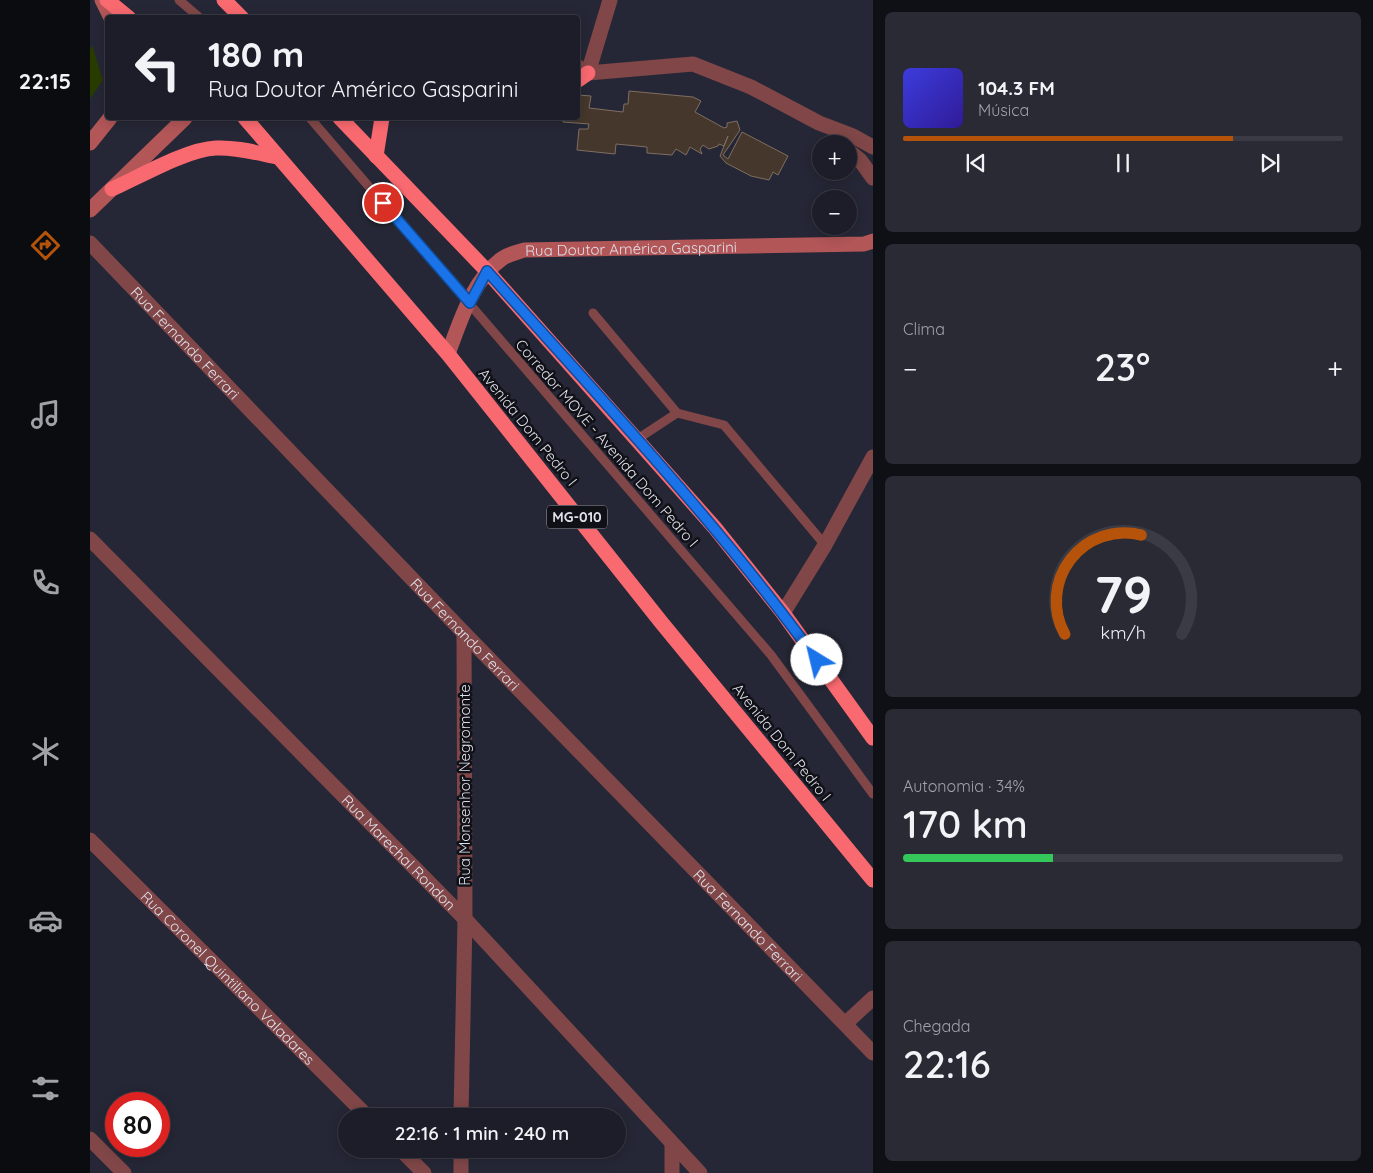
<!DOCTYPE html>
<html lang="pt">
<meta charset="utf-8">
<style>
:root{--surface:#1c1d28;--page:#292a34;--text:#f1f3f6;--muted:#a0a2a8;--line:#3a3b45;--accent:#b45309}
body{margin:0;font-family:Quicksand,sans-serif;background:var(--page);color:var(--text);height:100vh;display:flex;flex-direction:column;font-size:19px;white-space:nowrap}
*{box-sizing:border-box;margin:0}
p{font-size:16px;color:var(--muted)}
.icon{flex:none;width:28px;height:28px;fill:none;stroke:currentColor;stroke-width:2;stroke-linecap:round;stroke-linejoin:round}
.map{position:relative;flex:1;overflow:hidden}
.sheet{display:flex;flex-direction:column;gap:12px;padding:12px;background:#0f1016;width:500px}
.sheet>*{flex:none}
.hud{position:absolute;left:15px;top:15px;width:475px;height:105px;border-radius:5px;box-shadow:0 2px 12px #0003,0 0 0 1px var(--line);background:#1c1d28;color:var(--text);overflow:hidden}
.controls{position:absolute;left:722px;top:135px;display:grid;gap:10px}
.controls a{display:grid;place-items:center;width:45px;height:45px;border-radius:50%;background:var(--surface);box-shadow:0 2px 12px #0003,0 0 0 1px var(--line);font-size:25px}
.speed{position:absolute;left:15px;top:1092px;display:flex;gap:10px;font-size:25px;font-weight:700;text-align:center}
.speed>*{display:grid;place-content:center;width:65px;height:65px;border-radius:50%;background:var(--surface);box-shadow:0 2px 12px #0003,0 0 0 1px var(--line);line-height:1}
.speed .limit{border:8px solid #d22;background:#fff;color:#111}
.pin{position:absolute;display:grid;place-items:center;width:42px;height:42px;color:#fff;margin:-21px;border:2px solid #fff;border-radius:50%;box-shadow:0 1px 5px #0007}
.me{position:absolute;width:55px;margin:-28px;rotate:324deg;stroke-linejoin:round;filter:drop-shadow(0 0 4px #0008)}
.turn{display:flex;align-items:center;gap:18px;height:105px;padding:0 20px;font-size:22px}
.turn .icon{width:65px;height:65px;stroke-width:2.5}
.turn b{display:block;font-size:35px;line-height:42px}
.big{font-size:38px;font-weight:600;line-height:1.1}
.sheet .widget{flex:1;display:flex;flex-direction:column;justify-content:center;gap:8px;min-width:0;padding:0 18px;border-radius:8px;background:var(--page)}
.sheet .dial{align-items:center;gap:0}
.dial svg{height:130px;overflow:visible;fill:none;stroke:var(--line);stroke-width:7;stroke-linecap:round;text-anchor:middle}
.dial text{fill:var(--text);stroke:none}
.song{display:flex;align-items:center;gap:15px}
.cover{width:60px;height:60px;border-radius:8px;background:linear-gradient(135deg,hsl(240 70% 55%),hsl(250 70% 35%))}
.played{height:5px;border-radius:2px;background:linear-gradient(90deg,var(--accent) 75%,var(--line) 75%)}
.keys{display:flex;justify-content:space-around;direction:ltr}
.heat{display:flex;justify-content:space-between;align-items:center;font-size:28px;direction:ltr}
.charge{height:8px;border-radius:4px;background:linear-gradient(90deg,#34c759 34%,var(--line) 0)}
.trip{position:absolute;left:248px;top:1108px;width:288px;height:50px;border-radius:25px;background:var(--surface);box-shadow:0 2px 12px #0003,0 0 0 1px var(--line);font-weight:600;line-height:50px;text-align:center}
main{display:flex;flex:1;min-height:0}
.tabs{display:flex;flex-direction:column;width:90px;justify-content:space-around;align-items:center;background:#0b0c10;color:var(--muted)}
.tabs .icon{width:35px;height:35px}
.tabs .on{color:var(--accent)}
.tabs b{font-size:22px;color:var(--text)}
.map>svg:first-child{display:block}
.green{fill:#293c00}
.building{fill:#45372b;stroke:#7f6f62}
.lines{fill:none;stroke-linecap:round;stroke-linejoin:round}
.lane{stroke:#814748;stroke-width:9}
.street{stroke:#814748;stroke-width:15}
.secondary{stroke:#b25658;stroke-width:15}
.highway{stroke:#f96970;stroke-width:15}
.route-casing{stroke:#114b97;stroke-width:12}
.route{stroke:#1a73e8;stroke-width:9}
.labels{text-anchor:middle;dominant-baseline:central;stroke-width:5;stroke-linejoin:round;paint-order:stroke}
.shield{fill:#101017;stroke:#a0a1aa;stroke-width:1}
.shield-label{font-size:14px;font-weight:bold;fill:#dedfe9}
.street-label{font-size:15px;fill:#dedfe9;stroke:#101017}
</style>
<main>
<nav class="tabs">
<b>22:15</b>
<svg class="icon on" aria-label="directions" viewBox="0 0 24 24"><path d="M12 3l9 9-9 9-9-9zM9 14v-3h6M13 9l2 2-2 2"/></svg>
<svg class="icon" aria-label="music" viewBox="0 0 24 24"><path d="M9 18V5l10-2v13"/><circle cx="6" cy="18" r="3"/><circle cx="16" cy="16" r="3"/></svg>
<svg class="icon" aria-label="phone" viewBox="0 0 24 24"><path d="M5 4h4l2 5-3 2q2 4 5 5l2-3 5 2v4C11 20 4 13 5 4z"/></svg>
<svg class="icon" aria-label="climate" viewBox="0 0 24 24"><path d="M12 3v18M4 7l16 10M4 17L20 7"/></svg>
<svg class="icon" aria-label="car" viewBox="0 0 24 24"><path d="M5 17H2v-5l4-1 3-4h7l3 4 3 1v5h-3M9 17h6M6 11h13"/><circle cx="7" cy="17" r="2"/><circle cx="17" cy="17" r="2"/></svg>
<svg class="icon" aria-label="filters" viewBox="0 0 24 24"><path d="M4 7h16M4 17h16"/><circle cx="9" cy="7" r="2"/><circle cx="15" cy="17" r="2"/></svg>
</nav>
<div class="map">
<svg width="783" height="1173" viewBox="0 0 783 1173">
<rect width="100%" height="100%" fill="#262736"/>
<polygon class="green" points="0,46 3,48 13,80 0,99"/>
<polygon class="building" points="539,91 603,97 611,101 605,112 634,128 637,127 637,123 647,121 650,130 633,155 638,159 652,132 698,156 688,175 683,172 679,180 661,176 636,163 630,156 638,136 634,146 629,144 628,146 619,149 613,145 610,149 612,154 600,147 596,155 586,149 582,155 557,153 557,147 526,144 525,154 487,150 489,129 498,129 499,124 473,122 473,118 488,118 488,95 501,96 499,108 533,112 534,104 538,104"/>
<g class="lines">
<g class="lane">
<polyline points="89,0 110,18"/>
<polyline points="220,118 681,655 783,794"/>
<polyline points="503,313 587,413"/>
<polyline points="546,440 587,413 634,425 735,545"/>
</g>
<g class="street">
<polyline points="488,67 498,73 603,64 661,87 729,123 763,136 783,147"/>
<polyline points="498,73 520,0"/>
<polyline points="759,151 770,160 783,178"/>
<path id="s1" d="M0,243L374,633L783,1053"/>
<path id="s2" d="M0,539L375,919L610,1173"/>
<polyline points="693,613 735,545 783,457"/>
<path id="s3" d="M0,840L277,1116"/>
<polyline points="756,1023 783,998"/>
<polyline points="371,1116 375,919 374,633"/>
<polyline points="0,1139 34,1173"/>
<polyline points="310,1149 334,1173"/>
<polyline points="371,1173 371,1149"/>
<polyline points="582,1173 582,1145"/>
</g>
<g class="secondary">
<polyline points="12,0 21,18"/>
<polyline points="0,143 20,118"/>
<polyline points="0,210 95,118"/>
<path id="s4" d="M358,354C370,322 383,278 413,258C419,254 428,252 434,250L774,244L783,241"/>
</g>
<g class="highway">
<polyline points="17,0 39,18"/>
<polyline points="134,0 152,18"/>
<polyline points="488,80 498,73"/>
<polyline points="155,118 358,354 571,622 783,880"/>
<polyline points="250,118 397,271 625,528 693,613 783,738"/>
<polyline points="286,156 292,118"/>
<path d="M22,189C49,177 97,149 126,148C147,147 167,153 187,157"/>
</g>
</g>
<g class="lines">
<g class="route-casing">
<path id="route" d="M293,203L380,303L397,271C510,398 627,522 727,660"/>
</g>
<use href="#route" class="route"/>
</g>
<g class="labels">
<rect class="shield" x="457" y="505.5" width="60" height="23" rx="4"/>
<g class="shield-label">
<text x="487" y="517">MG-010</text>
</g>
<g class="street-label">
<text stroke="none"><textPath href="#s4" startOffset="242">Rua Doutor Américo Gasparini</textPath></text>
<text stroke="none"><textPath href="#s1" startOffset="138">Rua Fernando Ferrari</textPath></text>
<text transform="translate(438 427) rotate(51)">Avenida Dom Pedro I</text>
<text transform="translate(517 443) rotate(49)">Corredor MOVE - Avenida Dom Pedro I</text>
<text stroke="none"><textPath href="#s1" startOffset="542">Rua Fernando Ferrari</textPath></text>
<text transform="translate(692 742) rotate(51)">Avenida Dom Pedro I</text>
<text transform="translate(374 785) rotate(-90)">Rua Monsenhor Negromonte</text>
<text stroke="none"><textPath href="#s2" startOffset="440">Rua Marechal Rondon</textPath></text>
<text stroke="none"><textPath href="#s1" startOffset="948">Rua Fernando Ferrari</textPath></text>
<text stroke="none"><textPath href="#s3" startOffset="195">Rua Coronel Quintiliano Valadares</textPath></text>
</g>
</g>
</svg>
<div class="controls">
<a>+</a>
<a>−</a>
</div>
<div class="speed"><div class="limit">80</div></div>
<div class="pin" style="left:293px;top:203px;background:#d93025"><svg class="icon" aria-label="arrive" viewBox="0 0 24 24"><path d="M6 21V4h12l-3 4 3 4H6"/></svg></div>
<svg class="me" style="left:727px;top:660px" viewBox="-20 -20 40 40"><circle r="19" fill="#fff"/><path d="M0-13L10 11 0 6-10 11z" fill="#1a73e8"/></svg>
<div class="trip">22:16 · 1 min · 240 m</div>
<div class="hud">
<div class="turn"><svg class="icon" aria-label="left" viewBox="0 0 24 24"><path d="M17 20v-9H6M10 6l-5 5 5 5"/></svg><div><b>180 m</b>Rua Doutor Américo Gasparini</div></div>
</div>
</div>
<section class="sheet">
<div class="widget">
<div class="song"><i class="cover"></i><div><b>104.3 FM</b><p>Música</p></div></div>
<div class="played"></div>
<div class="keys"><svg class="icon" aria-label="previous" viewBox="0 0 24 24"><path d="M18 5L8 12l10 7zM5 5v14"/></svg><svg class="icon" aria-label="pause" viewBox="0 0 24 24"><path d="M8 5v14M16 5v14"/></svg><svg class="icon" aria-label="next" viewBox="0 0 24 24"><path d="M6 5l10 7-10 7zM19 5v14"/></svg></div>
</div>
<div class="widget"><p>Clima</p>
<div class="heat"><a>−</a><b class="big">23°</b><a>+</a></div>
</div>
<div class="widget dial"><svg viewBox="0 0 100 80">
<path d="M14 69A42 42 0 1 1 86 69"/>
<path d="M14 69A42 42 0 0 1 61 8" stroke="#b45309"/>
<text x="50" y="56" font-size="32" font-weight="700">79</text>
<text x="50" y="72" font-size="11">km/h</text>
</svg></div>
<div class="widget"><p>Autonomia · 34%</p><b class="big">170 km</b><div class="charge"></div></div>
<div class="widget"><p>Chegada</p><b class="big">22:16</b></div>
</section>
</main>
